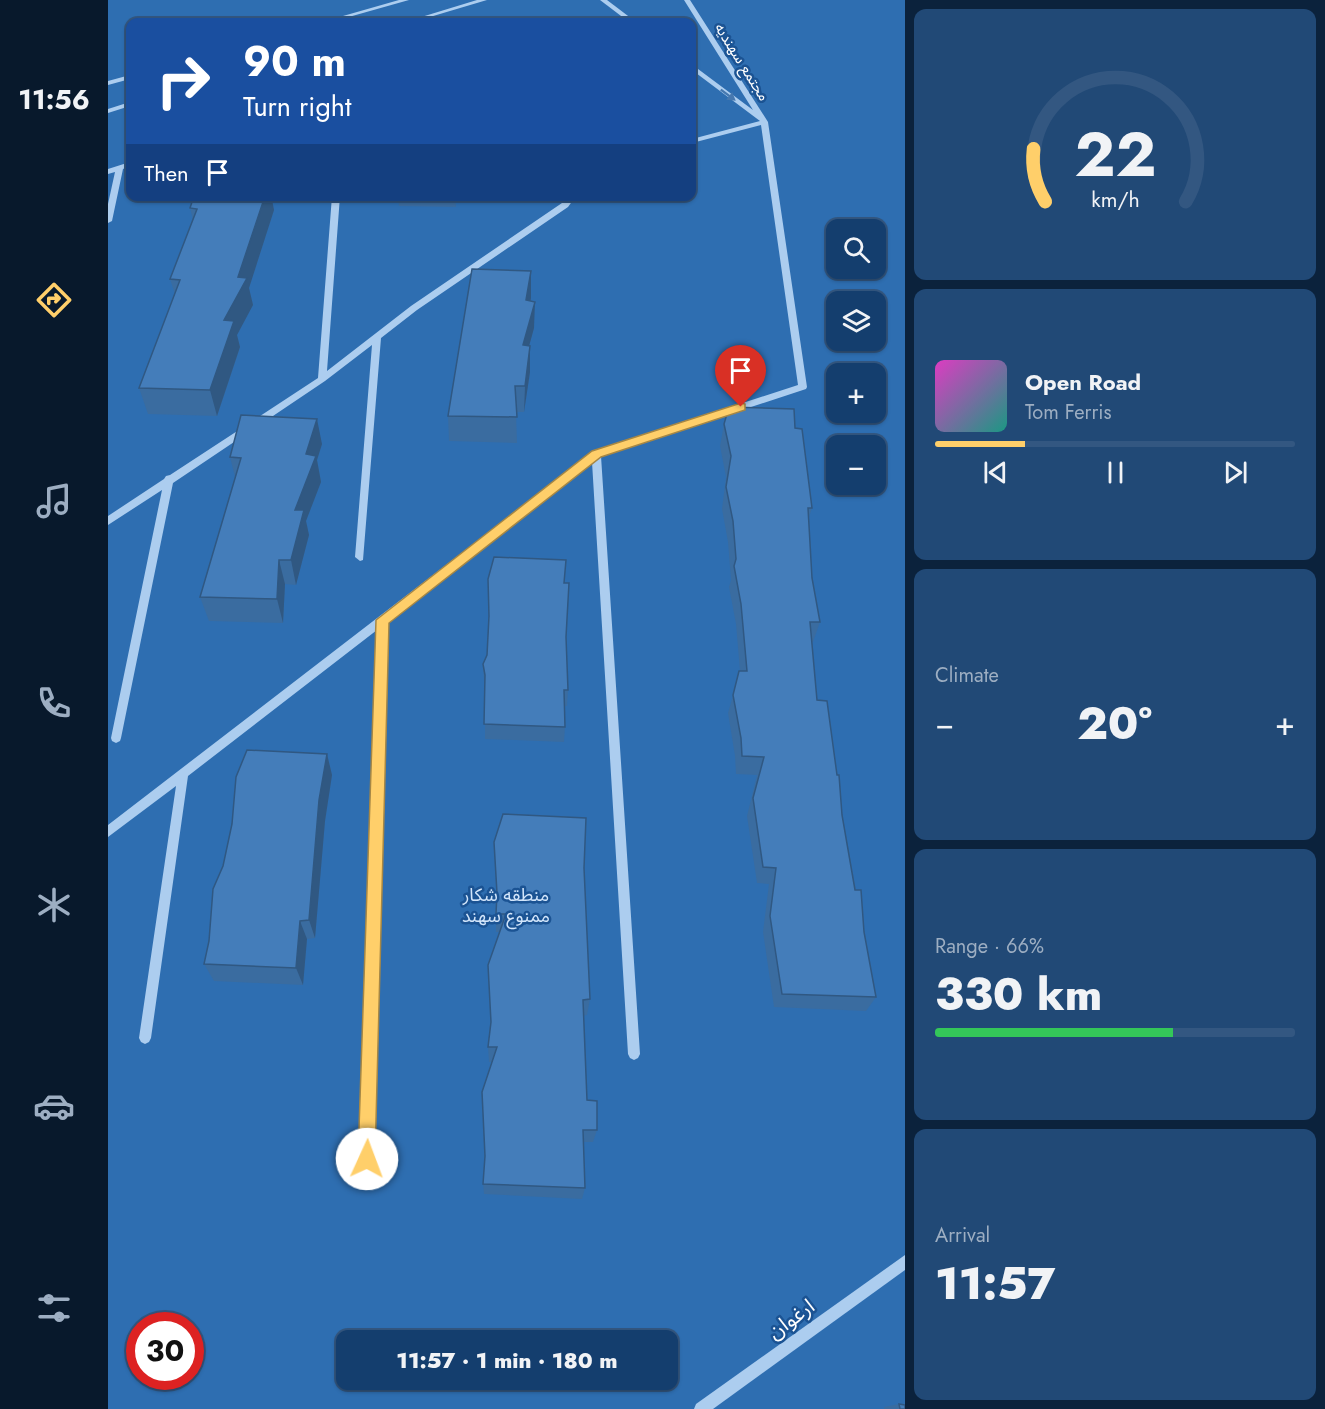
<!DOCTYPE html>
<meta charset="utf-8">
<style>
:root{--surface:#143e6e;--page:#214976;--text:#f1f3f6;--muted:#9daec2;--line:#335781;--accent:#ffcf6a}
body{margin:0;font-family:Jost,"Noto Sans Arabic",sans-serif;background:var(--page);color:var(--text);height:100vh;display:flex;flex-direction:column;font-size:22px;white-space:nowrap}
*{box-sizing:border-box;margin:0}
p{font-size:20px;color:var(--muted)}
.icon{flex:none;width:33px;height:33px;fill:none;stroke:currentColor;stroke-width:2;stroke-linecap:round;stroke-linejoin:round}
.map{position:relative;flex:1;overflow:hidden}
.details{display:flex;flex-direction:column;gap:9px;padding:9px;background:#0b223c;width:420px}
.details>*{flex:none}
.hud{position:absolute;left:18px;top:18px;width:570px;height:183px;border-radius:12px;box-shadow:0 2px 4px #0004,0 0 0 2px var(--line);background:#1a4fa0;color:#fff;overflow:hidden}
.fabs{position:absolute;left:718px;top:219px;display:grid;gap:12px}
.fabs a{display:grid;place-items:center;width:60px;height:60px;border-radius:12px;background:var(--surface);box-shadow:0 2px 4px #0004,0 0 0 2px var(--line);font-size:30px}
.speed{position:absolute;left:18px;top:1312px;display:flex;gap:12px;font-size:30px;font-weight:700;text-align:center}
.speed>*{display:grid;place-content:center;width:78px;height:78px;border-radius:50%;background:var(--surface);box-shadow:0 2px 4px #0004,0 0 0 2px var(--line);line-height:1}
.speed .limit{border:9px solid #d22;background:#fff;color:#111}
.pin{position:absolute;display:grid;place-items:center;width:51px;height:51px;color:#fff;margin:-62px -26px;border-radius:50% 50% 50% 0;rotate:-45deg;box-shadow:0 0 6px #0007}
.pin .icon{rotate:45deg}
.me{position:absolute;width:66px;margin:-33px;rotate:2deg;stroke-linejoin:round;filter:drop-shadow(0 0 4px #0008)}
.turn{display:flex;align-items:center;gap:21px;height:126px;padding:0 18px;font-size:27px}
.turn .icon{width:78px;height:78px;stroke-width:2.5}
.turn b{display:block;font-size:42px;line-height:51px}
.then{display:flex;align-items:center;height:57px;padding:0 18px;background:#0003;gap:12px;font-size:22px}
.big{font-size:45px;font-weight:800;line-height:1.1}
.details .card{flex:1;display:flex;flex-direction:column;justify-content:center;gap:9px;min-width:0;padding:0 21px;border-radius:12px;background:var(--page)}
.details .dial{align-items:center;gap:0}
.dial svg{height:156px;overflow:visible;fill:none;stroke:var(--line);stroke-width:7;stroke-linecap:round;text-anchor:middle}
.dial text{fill:var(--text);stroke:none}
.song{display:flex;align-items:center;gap:18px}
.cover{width:72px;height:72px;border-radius:9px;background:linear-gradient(135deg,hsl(310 70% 55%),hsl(170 70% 35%))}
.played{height:6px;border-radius:3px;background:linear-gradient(90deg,var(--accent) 25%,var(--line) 25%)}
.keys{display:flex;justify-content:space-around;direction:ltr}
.heat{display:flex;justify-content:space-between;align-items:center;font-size:33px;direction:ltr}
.charge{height:9px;border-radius:4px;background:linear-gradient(90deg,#34c759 66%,var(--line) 0)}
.trip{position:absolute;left:228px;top:1330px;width:342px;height:60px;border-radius:12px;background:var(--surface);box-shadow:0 2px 4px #0004,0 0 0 2px var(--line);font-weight:800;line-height:60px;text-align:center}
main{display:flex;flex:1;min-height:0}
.tabs{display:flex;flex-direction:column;width:108px;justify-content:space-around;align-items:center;background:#08192c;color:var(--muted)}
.tabs .icon{width:42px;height:42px}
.tabs .selected{color:var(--accent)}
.tabs b{font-size:27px;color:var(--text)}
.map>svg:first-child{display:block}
.green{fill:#2e6eb1;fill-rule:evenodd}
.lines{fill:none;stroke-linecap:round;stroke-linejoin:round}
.minor{fill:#accdef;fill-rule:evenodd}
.wall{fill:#3a6ca0}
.shaded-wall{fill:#305882}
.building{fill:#447dba;stroke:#305882;stroke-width:1.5}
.oneway{fill:#4678af}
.route{fill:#ffcf6a;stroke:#a68745;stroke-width:1.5}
.labels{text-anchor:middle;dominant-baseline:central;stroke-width:5;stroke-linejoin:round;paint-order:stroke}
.far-street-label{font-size:15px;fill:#fff;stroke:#1b5393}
.park-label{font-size:18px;fill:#d3e6fb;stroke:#1b5393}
.near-street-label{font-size:21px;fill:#fff;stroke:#1b5393}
</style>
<main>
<nav class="tabs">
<b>11:56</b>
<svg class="icon selected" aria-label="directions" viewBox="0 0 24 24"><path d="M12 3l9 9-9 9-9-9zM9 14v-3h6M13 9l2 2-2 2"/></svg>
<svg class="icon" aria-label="music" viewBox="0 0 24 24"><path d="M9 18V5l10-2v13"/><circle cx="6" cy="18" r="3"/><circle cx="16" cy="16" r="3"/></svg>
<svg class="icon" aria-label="phone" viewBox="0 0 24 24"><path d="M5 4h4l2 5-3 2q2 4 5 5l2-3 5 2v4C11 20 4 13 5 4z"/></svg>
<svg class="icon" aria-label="climate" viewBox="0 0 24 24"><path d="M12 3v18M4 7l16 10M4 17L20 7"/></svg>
<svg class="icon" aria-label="car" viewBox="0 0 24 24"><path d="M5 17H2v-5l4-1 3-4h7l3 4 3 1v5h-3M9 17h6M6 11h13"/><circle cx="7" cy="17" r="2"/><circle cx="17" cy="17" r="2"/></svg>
<svg class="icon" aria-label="filters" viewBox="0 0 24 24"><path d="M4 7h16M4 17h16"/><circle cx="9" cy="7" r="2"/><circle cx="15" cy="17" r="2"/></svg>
</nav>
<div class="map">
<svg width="797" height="1409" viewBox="0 0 797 1409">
<rect width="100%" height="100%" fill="#1b5393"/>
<path class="green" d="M0,0H797V1409H0ZM22,22H584V196H22ZM729,230H768V268H729ZM729,302H768V340H729ZM729,374H768V412H729ZM729,446H768V484H729ZM32,1326H82V1377H32ZM238,1341H560V1380H238Z"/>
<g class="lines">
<g class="minor">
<polygon points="291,0 301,0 223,22 214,22"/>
<polygon points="369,0 379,0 305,22 297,22"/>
<polygon points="492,0 499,0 528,22 521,22"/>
<polygon points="576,0 582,0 660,122 699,387 698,389 493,456 532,1054 530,1058 526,1060 522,1058 520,1054 484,462 279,622 266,1159 264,1164 259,1166 254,1164 252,1159 269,630 80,776 43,1038 41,1042 37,1044 33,1042 31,1038 68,786 0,837 0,825 485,452 690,385 653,125 584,143 584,139 652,121 584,70 584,65 586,66 645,110"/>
<polygon points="22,75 22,79 0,85 0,81"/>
<polygon points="22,102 22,106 0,113 0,109"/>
<polygon points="22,162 22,166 15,169 4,221 0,223 0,204 7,172 0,174 0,169"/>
<polygon points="224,196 232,196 219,371 303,306 454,203 460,196 468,196 460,207 309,310 273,338 255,560 252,561 247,557 264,345 217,381 65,483 13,738 12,741 8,743 4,741 3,738 54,490 0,525 0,516 56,479 58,476 62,475 210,378"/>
<polygon points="797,1255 797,1270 605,1409 586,1409 588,1404"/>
</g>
</g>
<g class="wall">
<polygon points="86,196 166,196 164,200 166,210 141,288 145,305 129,335 132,347 109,416 40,414 31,388 67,294 62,279 85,220 82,208"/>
<polygon points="290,196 347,196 348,207 291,206"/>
<polygon points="423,298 422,301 426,328 421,346 422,372 416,412 408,412 409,443 341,441 340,416"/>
<polygon points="616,424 687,428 704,508 700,520 704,578 712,622 705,642 704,642 709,700 734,815 768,997 758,1011 666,1007 655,932 661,884 649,883 639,816 649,775 628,774 627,756 620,713 632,671 628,624 621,587 623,580 620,542 614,509 618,477 612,446"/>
<polygon points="214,444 209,460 213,482 198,521 201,535 188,585 177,584 175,623 101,621 92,597 127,477 122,457"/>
<polygon points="457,583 460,690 459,706 456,706 457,727 456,742 377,739 377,688 376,681 375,664 379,655 381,620"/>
<polygon points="219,754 224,775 217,821 207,938 199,939 195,985 106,981 96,964"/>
<polygon points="386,842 476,868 482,999 479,1015 475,1016 479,1100 489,1130 485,1142 475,1142 477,1188 474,1199 376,1194 375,1184 384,1062 381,1062 380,1047 391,932 388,932 388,914 389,898"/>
<polygon points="791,1404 797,1409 776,1409 776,1407"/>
</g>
<g class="shaded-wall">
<polygon points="157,196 166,196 164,200 166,210 141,288 145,305 129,335 132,347 109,416 102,390 116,320"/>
<polygon points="423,271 423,298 417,327 418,300"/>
<polygon points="427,302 426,328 414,372 415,345"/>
<polygon points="422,346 422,372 416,412 417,386"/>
<polygon points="209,419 214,444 209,460 213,482 198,521 201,535 188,585 183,560 187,510 198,454"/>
<polygon points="171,560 177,584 175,623 169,599"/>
<polygon points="219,754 224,775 217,821 207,938 201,920 211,800"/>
<polygon points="192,921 199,939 195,985 188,968"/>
</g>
<g class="building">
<polygon points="86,196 157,196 130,277 139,278 116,320 126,321 102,390 31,388 72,280 62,279 89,209 82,208"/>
<polygon points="364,269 423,271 418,300 427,302 415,345 422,346 417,386 407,386 409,417 340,416"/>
<polygon points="621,407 686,409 687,428 694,429 704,508 700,508 704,578 712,622 702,622 709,700 719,701 729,775 731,775 734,815 747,890 753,890 756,932 768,997 674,994 662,916 668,868 655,867 645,798 656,757 634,756 633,738 625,695 631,671 639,671 633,604 626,566 628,559 625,521 618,487 623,456 616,424"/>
<polygon points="133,415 209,419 198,454 208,456 187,510 196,510 183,560 171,560 169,599 92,597 133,458 122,457"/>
<polygon points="386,557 458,560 456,583 461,583 458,637 460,690 456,690 457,727 376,724 377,675 375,664 379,655 381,616 380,579"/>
<polygon points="139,750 219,754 211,800 201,920 192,921 188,968 96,964 101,941 105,889 115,866 124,824 128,777"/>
<polygon points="395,814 478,818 476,868 482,999 475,1000 479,1100 489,1101 489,1130 475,1130 477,1188 375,1184 377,1156 374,1092 389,1047 380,1047 383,1022 380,965 398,914 388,914 389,893 386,842"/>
<polygon points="791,1404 797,1405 797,1409 792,1409"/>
</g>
<defs><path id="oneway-solid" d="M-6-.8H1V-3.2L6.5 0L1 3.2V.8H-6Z" transform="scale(1.5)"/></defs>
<use class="oneway" href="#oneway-solid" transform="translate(620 95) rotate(37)"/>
<polygon class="route" points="633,403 637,404 637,410 493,457 281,623 267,1159 265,1165 259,1168 253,1165 250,1159 268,620 484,451"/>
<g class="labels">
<g class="far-street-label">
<text transform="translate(634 62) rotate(58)">مجتمع سهندیه</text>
</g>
<g class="park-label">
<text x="398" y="895">منطقه شکار<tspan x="398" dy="21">ممنوع سهند</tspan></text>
</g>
<g class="near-street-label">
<text transform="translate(683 1319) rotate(-36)">ارغوان</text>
</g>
</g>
</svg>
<div class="fabs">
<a><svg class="icon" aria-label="search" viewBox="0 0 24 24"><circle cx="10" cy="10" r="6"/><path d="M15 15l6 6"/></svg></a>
<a><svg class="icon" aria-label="layers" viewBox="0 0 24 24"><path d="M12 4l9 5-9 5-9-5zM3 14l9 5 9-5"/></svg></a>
<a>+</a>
<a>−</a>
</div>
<div class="speed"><div class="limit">30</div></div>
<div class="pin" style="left:633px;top:407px;background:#d93025"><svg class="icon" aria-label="arrive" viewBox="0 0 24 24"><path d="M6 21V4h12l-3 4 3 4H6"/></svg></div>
<svg class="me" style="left:259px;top:1159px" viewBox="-20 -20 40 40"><circle r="19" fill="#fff"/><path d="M0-13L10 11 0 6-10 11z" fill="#ffcf6a"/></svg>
<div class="trip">11:57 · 1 min · 180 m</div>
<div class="hud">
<div class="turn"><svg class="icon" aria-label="right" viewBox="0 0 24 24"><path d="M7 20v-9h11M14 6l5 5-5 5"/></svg><div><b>90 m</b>Turn right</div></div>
<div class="then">Then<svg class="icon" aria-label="arrive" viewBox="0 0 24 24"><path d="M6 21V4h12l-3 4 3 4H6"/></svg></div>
</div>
</div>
<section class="details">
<div class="card dial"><svg viewBox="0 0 100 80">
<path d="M14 69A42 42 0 1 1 86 69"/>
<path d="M14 69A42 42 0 0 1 8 42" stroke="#ffcf6a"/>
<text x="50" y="56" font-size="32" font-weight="700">22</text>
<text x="50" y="72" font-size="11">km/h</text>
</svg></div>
<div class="card">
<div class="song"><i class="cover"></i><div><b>Open Road</b><p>Tom Ferris</p></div></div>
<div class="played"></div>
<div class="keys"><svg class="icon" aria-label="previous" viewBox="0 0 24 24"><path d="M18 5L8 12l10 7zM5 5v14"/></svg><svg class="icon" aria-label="pause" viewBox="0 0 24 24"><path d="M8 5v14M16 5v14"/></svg><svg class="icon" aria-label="next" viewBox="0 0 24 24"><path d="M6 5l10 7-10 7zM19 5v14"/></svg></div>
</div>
<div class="card"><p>Climate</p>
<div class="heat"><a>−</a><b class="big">20°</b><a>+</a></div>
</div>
<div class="card"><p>Range · 66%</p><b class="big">330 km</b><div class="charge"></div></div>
<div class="card"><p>Arrival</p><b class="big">11:57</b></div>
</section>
</main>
